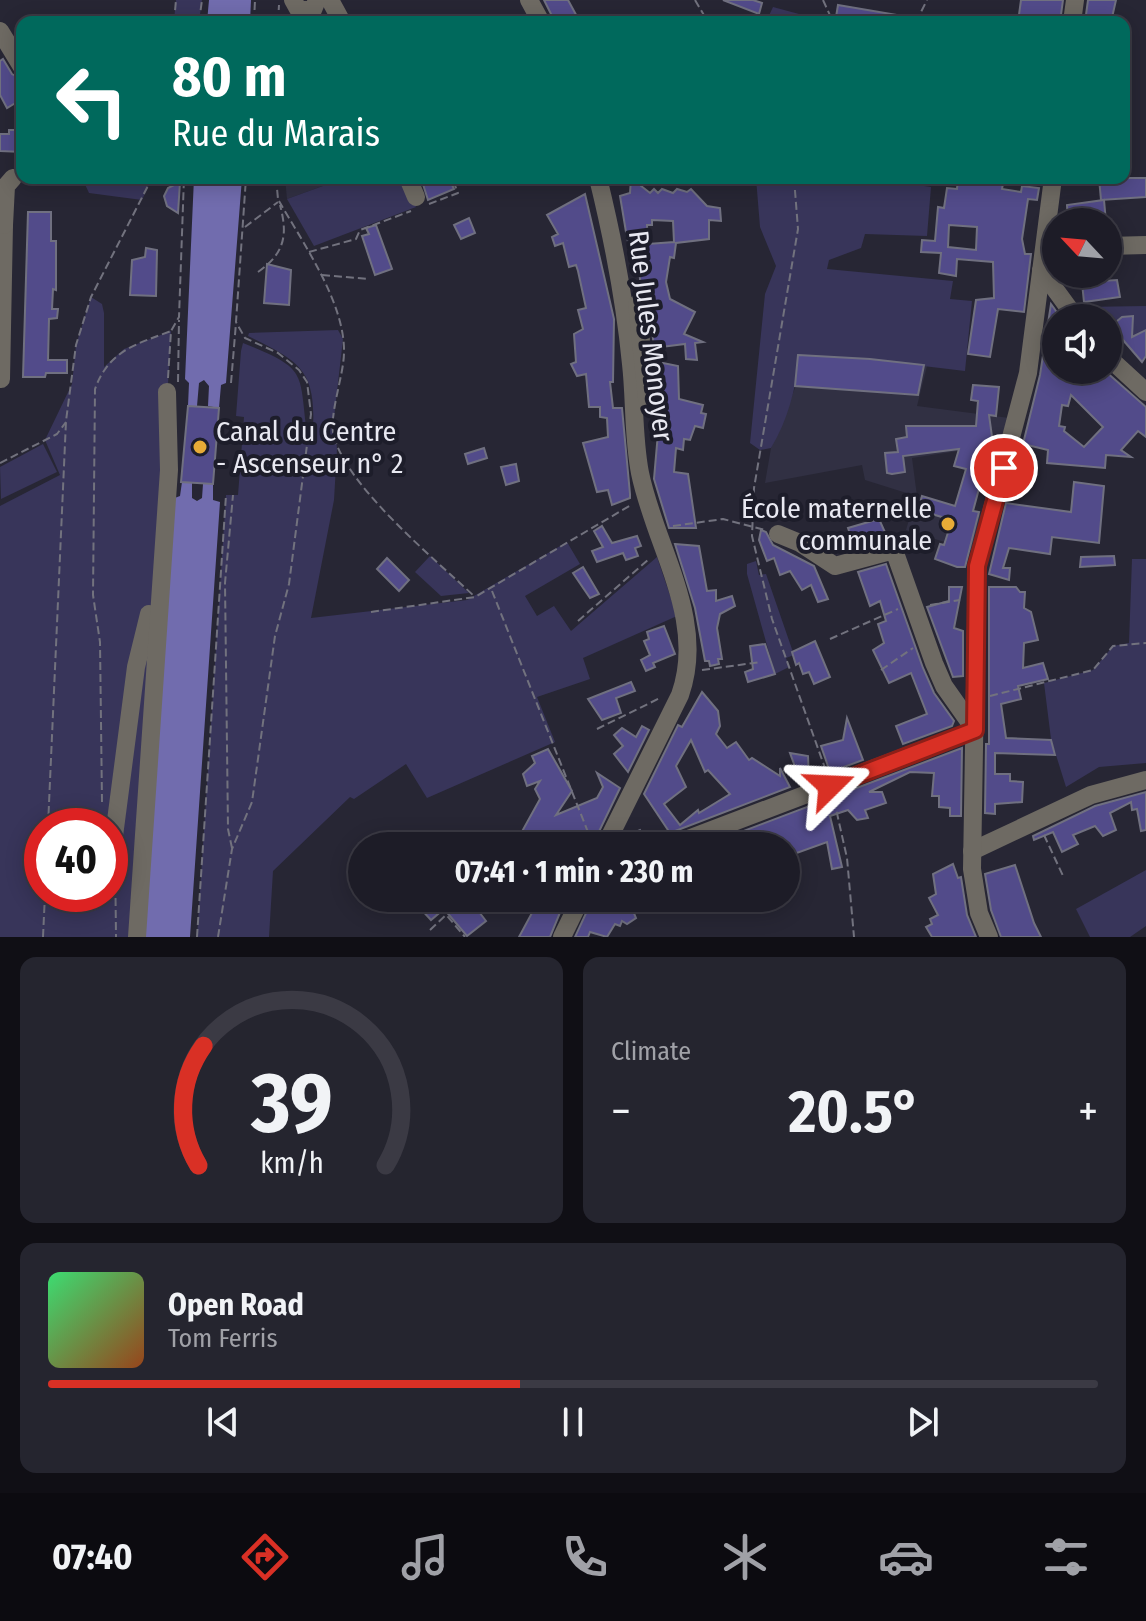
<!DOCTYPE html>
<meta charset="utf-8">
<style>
:root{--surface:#1d1c27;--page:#25252f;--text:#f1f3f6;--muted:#a0a1a7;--line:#3b3a44;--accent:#d93025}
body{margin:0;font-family:"Fira Sans Condensed",sans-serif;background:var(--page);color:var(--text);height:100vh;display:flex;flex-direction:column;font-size:30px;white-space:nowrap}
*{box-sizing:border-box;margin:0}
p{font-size:26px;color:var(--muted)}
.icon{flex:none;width:44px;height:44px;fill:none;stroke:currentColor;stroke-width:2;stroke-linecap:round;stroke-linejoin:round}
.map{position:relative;height:937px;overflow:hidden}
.drawer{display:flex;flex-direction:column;gap:20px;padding:20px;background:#100f15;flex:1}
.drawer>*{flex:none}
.hud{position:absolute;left:16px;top:16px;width:1114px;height:168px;border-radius:16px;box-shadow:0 4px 20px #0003,0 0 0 2px var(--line);background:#00695c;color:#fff;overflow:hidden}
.needle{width:52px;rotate:296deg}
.tools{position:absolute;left:1042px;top:208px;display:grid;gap:16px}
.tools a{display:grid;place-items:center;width:80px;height:80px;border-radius:50%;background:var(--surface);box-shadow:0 4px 20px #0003,0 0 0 2px var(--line);font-size:40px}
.speed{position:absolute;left:24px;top:808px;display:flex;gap:16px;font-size:40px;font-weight:700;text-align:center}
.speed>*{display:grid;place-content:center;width:104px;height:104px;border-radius:50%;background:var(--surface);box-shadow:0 4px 20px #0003,0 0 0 2px var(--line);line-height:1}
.speed .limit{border:12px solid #d22;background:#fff;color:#111}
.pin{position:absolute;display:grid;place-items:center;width:68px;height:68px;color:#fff;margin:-34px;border:4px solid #fff;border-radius:50%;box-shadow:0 2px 8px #0007}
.me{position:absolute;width:88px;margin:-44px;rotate:69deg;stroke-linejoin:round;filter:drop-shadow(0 0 6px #0008)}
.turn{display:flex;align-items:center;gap:28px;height:168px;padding:0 24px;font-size:36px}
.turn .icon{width:104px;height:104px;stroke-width:2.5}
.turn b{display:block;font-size:56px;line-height:68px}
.big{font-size:60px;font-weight:700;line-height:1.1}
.drawer .widget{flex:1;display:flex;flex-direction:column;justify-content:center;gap:12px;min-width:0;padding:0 28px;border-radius:16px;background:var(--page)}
.drawer .dial{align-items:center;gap:0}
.dial svg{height:208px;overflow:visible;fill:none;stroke:var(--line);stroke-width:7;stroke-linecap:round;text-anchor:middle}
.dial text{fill:var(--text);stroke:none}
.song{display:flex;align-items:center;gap:24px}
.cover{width:96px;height:96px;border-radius:12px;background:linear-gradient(135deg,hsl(140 70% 55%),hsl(20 70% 35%))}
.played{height:8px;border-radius:4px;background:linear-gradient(90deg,var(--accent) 45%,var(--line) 45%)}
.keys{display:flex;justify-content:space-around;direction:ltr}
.heat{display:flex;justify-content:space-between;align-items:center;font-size:44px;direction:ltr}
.drawer .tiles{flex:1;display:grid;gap:20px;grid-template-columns:1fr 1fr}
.widget:last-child{grid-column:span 2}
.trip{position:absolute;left:348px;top:832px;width:452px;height:80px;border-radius:40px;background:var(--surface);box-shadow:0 4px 20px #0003,0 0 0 2px var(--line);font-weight:700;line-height:80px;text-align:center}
.tabs{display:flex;height:128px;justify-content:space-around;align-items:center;background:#0c0b10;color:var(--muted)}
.tabs .icon{width:56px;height:56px}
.tabs .current{color:var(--accent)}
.tabs b{font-size:36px;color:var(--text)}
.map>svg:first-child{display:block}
.built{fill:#313043}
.green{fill:#38355a;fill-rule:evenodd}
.water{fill:#716cae}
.building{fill:#524b8a;stroke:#707080;stroke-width:2;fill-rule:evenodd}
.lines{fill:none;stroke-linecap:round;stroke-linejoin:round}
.path{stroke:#72727e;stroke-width:2;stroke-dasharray:8 4;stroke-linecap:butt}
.minor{stroke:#6e6a63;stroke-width:18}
.route-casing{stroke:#8d1f18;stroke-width:20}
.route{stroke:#d93025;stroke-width:14}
.poi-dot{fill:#e8ab37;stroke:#1d1d2a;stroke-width:3}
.labels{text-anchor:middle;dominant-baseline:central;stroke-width:8;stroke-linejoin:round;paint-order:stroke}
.street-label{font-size:28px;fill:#e8e8f1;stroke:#1d1d2a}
.poi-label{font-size:28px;fill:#e8e8f1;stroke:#1d1d2a;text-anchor:start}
</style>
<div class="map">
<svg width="1146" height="937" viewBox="0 0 1146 937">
<rect width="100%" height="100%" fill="#272634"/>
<g class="built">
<polygon points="285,178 345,178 287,199"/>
<polygon points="799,358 927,366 917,406 1017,419 1011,443 912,458 917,496 990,517 980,553 906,530 916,496 865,480 862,465 765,483 771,448 795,388"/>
</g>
<g class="green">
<polygon points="176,0 202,0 199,22 170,22 174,20"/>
<polygon points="773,7 825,21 827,22 766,22"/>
<polygon points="82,178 152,178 142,200 89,193"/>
<polygon points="345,178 401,178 416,207 314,246 287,199"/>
<path d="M756,178H917V185L931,187L927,236L865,234L861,248L829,260L827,269L953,281L950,299L972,301L965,371L873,360L800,358C795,389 788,420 771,448L760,450L750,443L765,294L776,266L760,227Z"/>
<path d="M91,297L102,304L104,313V367L124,349L171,331L137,937H0V506L60,475L45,440L72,384L76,345ZM42,826H110V894H42Z"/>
<polygon points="1146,306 1146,331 1115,349 1108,343 1108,318 1089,318 1083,307"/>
<path d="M338,330L343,339L334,418L337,449L334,500L311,618L467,600L567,542L580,564L525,596L537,616L554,606L571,631L657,557L677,616L583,658L590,679L537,697L555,742L427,798L406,764L354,799L350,797L273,871L269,937H197L226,495H238L244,417L236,416L241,351L243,343C308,369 299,371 307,433L313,429C316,369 299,361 248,336L249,333Z"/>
<polygon points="43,444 57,472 1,499 0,467"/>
<polygon points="430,556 469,593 441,596 415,572"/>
<polygon points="1132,559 1146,559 1146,763 1099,767 1066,787 1051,739 1044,683 1093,670 1113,646 1129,643"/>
<polygon points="756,561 759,575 766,574 794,655 786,658 789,667 775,674 747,574 747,564"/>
<polygon points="1146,870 1146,926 1130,937 1090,937 1076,909"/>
</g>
<g class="water">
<polygon points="209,0 251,0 250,22 207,22"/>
<polygon points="194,178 242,178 226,383 221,385 219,408 208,406 209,386 204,380 199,383 197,406 188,406 189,383 185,379"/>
<polygon points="182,482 192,483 192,498 197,501 202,498 203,484 213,484 213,500 220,502 190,937 143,937 172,499 180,496"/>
</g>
<g class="building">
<polygon points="544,0 568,0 580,22 555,22"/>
<polygon points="723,0 753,0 762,3 759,14"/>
<polygon points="1021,0 1063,0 1060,22 1018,22"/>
<polygon points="1088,0 1116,0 1111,22 1085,22"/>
<polygon points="838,5 909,17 908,22 864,22 836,17"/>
<polygon points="3,59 12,74 21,79 18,81 22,88 22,99 7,108 0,95 0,61"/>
<polygon points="9,130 22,130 22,152 0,151 0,134 9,134"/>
<polygon points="421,178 449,178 454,189 428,200"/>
<path d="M631,178L650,193L654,189L658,193L662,189L673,193L677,189L687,192L691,189L707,206L720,208L721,221L709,220V239L676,243L674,258L670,257L666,282L670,299L695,312L684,334L703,342L695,343L697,360L686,359L685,344L654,348L649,303L641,291L639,267L636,268L627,238L620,196L630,193ZM652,220L673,221L674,242L648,244L647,225H652Z"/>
<path d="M958,178H1004L1002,189L1021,192L1022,186L1039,188L1037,200L1028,199L1022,239L1025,254H1031L1024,312L998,309L990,357L968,354L976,300L994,298L993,262L957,259L956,276L939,273L941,253L921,252L922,240L935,241L938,207L944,208L947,188L957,189ZM949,225L977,227L976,250L948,247Z"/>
<polygon points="1099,178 1146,178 1146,197 1101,200"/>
<polygon points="180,182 178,213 167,206 164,196 168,188"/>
<polygon points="585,194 614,319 613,382 610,382 613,408 622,408 630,494 630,498 612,505 608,490 597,492 583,443 608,437 607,418 600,417 600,407 589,407 586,374 577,376 571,364 576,362 574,334 583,329 578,310 586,308 578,271 576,265 569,267 563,243 555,246 552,237 558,234 547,215"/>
<polygon points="1104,200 1106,222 1068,222 1067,205"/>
<polygon points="28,212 51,212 51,241 56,241 56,290 53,289 52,309 58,309 57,318 49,319 48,360 67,360 67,373 46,373 45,377 23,377"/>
<polygon points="469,218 475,233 461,239 454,225"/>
<polygon points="376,225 392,269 375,275 362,236 369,234 366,228"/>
<polygon points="146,248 157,250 156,296 130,295 132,260 145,257"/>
<polygon points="267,264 291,270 289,305 264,303"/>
<polygon points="1065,274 1102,274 1102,281 1117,280 1120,297 1084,302 1082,283 1069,283"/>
<path d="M1051,304L1056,311V373L1071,377L1077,370H1104L1146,407V437L1138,431L1121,450L1131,457L1106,455L1105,468L1047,463L1048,450L1023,444L1040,375ZM1071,395L1103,427L1084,447L1064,431L1065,427L1059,426L1062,405L1068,406Z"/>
<polygon points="1133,316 1132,337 1146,330 1146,356 1142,362 1111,326 1122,317"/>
<polygon points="798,355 870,359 924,365 918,395 795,386"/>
<polygon points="658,362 678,366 679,399 703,405 701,413 706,414 703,428 695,426 690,440 684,439 683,450 676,448 674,472 688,474 696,528 669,528 654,479 658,433 661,433"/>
<polygon points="973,385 999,387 996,416 989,415 993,444 997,443 987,475 983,474 973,511 979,512 965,567 957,567 935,559 940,544 944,545 952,520 918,510 922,496 955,506 966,469 954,466 959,449 903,456 905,472 892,474 887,473 885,453 898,452 896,439 907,437 906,426 976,426 978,401 971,400"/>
<polygon points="188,406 219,408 213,484 181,482"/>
<polygon points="484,448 487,458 468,464 465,454"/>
<polygon points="516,464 519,481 506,485 501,467"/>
<polygon points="1074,482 1104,486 1099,543 1052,537 1050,554 1009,548 1003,568 1010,568 1009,580 989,574 1006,503 1071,512"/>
<polygon points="879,519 888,539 844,548 837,553 828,547 828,536 850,534 848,528"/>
<polygon points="602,526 612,543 637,536 641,546 635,548 638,556 626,560 623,553 597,562 592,551 603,547 594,531"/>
<polygon points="761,530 766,532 773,545 814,566 828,599 818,602 811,585 802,590 790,571 780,575 774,558 767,561 759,540"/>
<polygon points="675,544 699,546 707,591 716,590 716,601 732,596 735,606 720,614 717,628 722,659 718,659 719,664 710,666 709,661 705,661 695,608"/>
<polygon points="1114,556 1115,565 1080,567 1081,557"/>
<polygon points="387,558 409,580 399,591 377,569"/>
<polygon points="886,564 923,668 934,693 954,721 952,726 903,744 896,726 927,714 911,673 889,683 873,650 884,643 878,624 886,621 880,601 870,606 858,572"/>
<polygon points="583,567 599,594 590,598 573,573"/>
<polygon points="949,587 962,587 954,628 963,631 963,676 953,677 927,607 949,601"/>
<polygon points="989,587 1016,587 1020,592 1025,592 1024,608 1031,612 1038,640 1024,643 1023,668 1043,663 1048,679 1018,686 1021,699 1001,704 1006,738 1051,740 1055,755 995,753 995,774 1010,774 1010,781 1023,782 1022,802 995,804 995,814 985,813 986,744 989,744"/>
<polygon points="664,626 675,654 653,663 655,667 646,671 641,660 650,655 644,641 649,639 647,632"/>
<polygon points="815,641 830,677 814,684 809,672 803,674 799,663 796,665 792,652"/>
<polygon points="765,644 775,674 748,682 745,672 753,669 750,646"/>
<polygon points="631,682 635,691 616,698 621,713 602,720 588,699"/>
<path d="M702,692L718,711L720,726L716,734L727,748L736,742L749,760L752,758L780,776V768L790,787L670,833L644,794L678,725L682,727ZM691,740L705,772L708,770L730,794L699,813L698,810L680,825L664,804L686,787L676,766Z"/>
<polygon points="847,718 863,760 830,772 821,746 843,740"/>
<polygon points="642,726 649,730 628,772 614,754 623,746 614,735 622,728 636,737"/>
<polygon points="962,748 961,816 950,816 950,808 939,807 939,796 932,796 934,773 910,772 869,792 882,792 886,803 865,810 868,818 857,820 848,810 830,816 842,867 832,869 827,842 791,855 786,846 704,846 828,799 835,802 838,795"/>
<polygon points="548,749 572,791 556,815 597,798 603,787 597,773 620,788 592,846 514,846 540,799 535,789 540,781 527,786 523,774 535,763 532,756"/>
<polygon points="790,753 808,756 809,780 801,783"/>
<polygon points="1146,792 1146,830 1141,831 1137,809 1132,810 1131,802 1110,813 1116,830 1103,836 1095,826 1073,835 1078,844 1062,852 1053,832 1034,840 1033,836 1095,806"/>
<polygon points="640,830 646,846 618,846 623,837"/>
<polygon points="953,864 958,878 961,877 967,915 976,937 932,937 926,927 932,924 930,919 938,915 929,898 936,894 933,874"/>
<polygon points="1015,865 1034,923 1041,937 1001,937 991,910 985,874"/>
<polygon points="418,898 481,898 473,904 486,921 467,936 444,909 431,920 420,908 424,904"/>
<polygon points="540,898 566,898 550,937 519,937"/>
<polygon points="593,898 650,898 651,900 631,906 636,918 627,924 622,921 620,926 615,924 607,937 590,932 588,937 575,937"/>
<polygon points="670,898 705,898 706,899 674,911"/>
</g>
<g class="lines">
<g class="path">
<polyline points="695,0 708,22"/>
<polyline points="823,0 833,22"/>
<polyline points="174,22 176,0"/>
<polyline points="199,22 202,0"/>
<polyline points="254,22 255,0"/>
<polyline points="278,22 279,5"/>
<polyline points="840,22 841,22"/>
<polyline points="916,22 927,0"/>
<polyline points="276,178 278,199"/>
<polyline points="794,178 798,229 754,488 752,536 772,619 826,771"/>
<path d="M279,201C303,243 345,303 344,352C344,376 328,416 334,437C349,489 435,559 475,597"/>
<polyline points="429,204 458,193 452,178"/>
<polyline points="245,227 278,202"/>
<polyline points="309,252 356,239 360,230 411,211"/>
<path d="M258,272C285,253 288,235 280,205"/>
<polyline points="322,275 368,279"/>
<polyline points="168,378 171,331 179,317 184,178"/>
<polyline points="178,382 179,320"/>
<polyline points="231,383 236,323"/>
<polyline points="0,463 57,434 66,422"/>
<polyline points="673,526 723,519 765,530"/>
<polyline points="492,591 590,837"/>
<polyline points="930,605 960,600"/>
<polyline points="371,612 475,597 631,505"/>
<polyline points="578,621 649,559"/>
<polyline points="830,639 898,609"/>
<polyline points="702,670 761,662"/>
<polyline points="881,670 913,648"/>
<polyline points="990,696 1093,670 1113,646 1146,643"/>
<polyline points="597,729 660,698"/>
<polyline points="834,800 847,858 854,937"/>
<path d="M102,802L100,642L93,595L95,389C109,350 137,344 171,331"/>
<polyline points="48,826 66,421 76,345 91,297 152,178"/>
<polyline points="1044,835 1064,878"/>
<polyline points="536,840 548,846"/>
<polyline points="232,848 228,829 225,583 233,495"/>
<polyline points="115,850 116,937"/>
<polyline points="432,898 465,937"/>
<polyline points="430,930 446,915"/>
<polyline points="43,937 45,894"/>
<polyline points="197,937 226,495"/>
<polyline points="218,937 232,849 252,802 275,636 289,584 311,414 307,382 299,370 278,353 245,338 236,322 246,178"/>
</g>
<g class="minor">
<polyline points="293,0 298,9 313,10 317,0"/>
<polyline points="330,0 342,22"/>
<polyline points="529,0 541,22"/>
<polyline points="1072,22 1075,0"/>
<polyline points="0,31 22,67"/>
<polyline points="408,178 416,197"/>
<path d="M598,178C613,239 625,301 631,364C635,399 633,437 640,473C655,547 707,619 680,695L605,846"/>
<polyline points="0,224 4,225 1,379"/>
<polyline points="4,225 6,186 13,178"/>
<polyline points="1108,246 1146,245"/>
<polyline points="1041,270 1076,318"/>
<polyline points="637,304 647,398"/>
<polyline points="1108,357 1146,392"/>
<polyline points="778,534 800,543 835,566 894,550 934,663 944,686 975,730"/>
<polyline points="114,836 136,667 149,614"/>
<polyline points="670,846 975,730"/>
<polyline points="972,851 1091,795 1146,780"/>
<polyline points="137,937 169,470 167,392"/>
<polyline points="562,937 581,898"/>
<polyline points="989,937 979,913 972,869 977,566 1028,373 1053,178"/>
</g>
</g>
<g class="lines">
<g class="route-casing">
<polyline id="route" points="830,786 975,730 977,566 1004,468"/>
</g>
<use href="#route" class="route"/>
</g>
<g class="poi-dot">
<circle cx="200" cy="447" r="8"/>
<circle cx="948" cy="524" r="8"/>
</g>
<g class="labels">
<g class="street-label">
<text transform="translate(651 336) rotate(83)">Rue Jules Monoyer</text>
</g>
<g class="poi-label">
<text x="216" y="431">Canal du Centre<tspan x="216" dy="32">- Ascenseur n° 2</tspan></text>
<text x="932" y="508" text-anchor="end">École maternelle<tspan x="932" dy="32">communale</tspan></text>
</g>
</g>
</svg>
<div class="tools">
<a><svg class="needle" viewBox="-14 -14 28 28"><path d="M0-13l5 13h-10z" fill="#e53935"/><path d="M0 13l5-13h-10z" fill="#a0a1a7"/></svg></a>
<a><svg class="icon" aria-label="sound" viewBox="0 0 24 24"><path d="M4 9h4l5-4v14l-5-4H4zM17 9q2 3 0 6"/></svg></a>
</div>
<div class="speed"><div class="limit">40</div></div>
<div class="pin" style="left:1004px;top:468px;background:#d93025"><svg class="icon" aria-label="arrive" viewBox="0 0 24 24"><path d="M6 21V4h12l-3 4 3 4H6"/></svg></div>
<svg class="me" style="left:830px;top:786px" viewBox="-20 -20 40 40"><path d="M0-17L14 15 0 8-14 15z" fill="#d93025" stroke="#fff" stroke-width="4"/></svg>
<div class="trip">07:41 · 1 min · 230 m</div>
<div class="hud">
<div class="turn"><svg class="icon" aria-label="left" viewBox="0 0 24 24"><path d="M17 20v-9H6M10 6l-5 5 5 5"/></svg><div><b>80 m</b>Rue du Marais</div></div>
</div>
</div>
<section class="drawer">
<div class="tiles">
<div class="widget dial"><svg viewBox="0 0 100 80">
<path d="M14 69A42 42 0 1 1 86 69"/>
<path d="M14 69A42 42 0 0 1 16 23" stroke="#d93025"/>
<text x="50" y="56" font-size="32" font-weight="700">39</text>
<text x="50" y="72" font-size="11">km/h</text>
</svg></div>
<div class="widget"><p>Climate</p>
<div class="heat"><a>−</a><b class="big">20.5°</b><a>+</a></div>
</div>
<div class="widget">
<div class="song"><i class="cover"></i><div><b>Open Road</b><p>Tom Ferris</p></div></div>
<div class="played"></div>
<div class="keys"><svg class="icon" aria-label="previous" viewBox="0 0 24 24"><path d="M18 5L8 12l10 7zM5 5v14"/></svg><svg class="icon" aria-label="pause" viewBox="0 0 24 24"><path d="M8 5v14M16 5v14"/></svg><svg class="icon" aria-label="next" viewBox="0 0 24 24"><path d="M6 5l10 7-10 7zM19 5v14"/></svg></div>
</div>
</div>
</section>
<nav class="tabs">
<b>07:40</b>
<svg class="icon current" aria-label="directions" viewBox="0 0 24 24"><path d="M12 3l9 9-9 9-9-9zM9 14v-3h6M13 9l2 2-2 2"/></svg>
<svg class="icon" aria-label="music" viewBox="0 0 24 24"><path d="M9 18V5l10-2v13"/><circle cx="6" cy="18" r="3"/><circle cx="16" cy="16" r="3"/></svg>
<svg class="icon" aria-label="phone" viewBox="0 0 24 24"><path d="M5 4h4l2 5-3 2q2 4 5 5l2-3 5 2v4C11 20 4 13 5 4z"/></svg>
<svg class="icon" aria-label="climate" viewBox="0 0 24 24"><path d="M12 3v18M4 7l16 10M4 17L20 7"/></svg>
<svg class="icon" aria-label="car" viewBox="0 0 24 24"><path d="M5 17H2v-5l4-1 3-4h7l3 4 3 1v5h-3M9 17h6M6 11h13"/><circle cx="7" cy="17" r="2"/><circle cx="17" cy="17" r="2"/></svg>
<svg class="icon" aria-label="filters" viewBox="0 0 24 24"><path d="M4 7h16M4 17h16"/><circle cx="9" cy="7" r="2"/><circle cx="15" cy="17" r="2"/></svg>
</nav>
